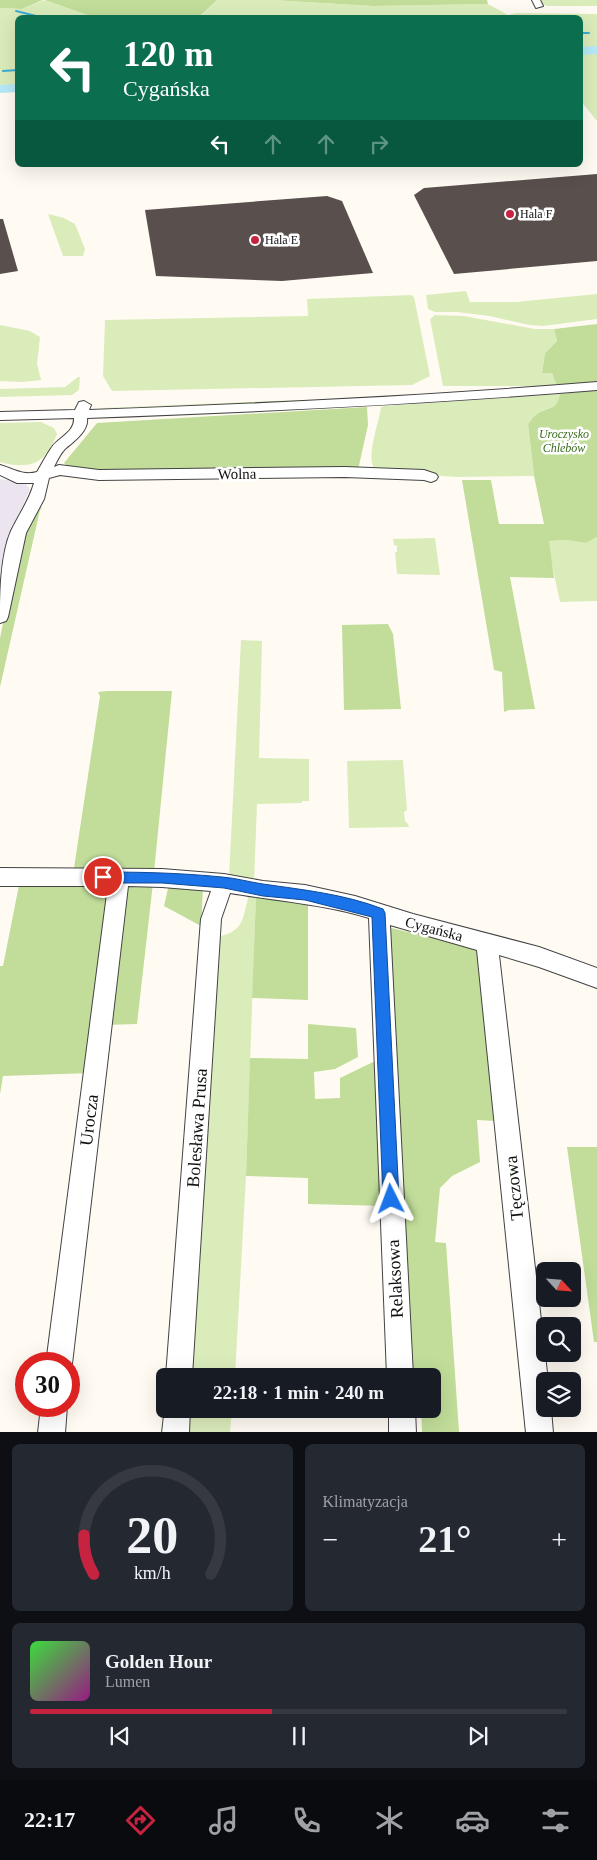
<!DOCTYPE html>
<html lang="pl">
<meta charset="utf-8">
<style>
:root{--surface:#171b24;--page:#242831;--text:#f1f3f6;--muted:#9ea1a6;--line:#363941;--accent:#c62341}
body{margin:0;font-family:"Times New Roman",serif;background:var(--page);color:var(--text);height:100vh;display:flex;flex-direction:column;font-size:19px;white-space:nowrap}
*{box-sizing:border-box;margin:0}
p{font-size:16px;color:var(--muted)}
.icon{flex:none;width:28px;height:28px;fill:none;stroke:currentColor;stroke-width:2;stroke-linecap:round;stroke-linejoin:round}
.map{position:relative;height:1432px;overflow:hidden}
.panel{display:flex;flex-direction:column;gap:12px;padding:12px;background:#0d0f14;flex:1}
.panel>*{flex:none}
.top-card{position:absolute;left:15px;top:15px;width:568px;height:152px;border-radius:8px;box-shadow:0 5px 20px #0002;background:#0b6e4f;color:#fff;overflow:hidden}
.needle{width:32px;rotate:116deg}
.tools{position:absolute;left:536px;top:1262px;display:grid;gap:10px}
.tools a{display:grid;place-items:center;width:45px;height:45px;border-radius:8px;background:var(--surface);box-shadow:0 5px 20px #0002;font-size:25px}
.speed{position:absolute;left:15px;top:1352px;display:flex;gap:10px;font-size:25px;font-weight:700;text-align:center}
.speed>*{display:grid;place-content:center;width:65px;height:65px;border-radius:50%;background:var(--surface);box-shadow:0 5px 20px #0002;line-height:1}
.speed .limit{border:8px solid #d22;background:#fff;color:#111}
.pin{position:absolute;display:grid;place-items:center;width:42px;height:42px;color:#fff;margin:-21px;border:2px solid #fff;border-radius:50%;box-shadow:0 1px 5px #0007}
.me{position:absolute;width:55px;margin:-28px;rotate:357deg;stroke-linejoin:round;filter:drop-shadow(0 0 4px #0008)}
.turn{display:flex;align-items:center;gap:18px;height:105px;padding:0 25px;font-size:22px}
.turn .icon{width:65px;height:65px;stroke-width:2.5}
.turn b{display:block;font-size:35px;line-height:42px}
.lanes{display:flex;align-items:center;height:48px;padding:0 25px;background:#0003;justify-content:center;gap:25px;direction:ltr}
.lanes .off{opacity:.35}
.big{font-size:38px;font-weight:700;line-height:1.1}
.panel .card{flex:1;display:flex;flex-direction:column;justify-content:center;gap:8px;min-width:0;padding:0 18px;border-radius:8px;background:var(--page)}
.panel .dial{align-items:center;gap:0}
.dial svg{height:130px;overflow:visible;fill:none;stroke:var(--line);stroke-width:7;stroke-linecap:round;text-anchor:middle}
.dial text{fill:var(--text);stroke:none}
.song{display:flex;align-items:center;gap:15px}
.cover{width:60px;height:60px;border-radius:8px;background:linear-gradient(135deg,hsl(120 70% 55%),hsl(310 70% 35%))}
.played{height:5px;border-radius:2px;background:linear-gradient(90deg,var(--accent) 45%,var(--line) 45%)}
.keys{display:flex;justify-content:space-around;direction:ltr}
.heat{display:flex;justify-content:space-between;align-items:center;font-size:28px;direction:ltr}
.panel .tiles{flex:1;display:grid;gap:12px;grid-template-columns:1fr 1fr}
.card:last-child{grid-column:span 2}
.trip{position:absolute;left:156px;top:1368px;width:285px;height:50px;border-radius:8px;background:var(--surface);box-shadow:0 5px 20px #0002;font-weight:700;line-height:50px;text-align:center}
.menu{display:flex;height:80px;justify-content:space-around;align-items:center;background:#090b0e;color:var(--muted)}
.menu .icon{width:35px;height:35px}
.menu .selected{color:var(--accent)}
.menu b{font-size:22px;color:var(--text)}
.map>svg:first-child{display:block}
.industrial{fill:#ece5ef}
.green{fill:#dbecbb}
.forest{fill:#c1dd99}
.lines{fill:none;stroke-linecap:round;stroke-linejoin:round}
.stream{stroke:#3babd2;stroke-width:2}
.river{fill:#b6e9f8;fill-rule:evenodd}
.building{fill:#594f4c}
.minor-casing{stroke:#434343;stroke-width:2}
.minor{fill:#fff;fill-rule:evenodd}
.route{fill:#1a73e8;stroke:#114b97}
.poi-dot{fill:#c62341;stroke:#fff;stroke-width:2}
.labels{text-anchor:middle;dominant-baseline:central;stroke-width:5;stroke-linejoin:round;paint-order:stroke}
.far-poi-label{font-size:12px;fill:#101010;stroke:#fff;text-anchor:start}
.far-park-label{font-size:12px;font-style:italic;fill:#386b1d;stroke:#fff}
.street-label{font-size:15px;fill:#101010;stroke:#fff}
.near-street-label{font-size:18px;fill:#101010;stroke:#fff}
</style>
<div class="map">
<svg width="597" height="1433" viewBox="0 0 597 1433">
<rect width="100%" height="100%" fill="#fffbf3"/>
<polygon class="industrial" points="0,479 25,483 30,489 12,530 3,589 0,589"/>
<g class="green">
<polygon points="45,0 93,17 18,18 17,91 0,93 0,8 22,9"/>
<polygon points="217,0 272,0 373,6 488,4 508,15 516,13 597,14 597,48 592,49 597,54 597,121 580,100 580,18 199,18"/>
<polygon points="539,0 597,0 597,6 547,6 542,4"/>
<polygon points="48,214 64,218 75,224 85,249 83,256 63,256"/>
<polygon points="466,291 470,302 516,302 597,294 597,319 543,326 529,325 489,316 457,312 435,312 428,309 426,295"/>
<polygon points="411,295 414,297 430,376 412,385 112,391 103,376 105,320 308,316 307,299"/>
<polygon points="435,315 464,316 535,329 554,329 557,341 545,353 542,373 552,373 557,386 443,386 430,319"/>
<polygon points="0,325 30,331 40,337 37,364 41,380 22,382 0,381"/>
<polygon points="78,377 80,377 79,390 72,395 0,397 0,389 65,387"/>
<path d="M560,394C557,410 551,406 540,412C536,415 532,420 528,424L534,476L456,477L402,473L374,468C366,455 379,423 381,407L384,406Z"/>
<polygon points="298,400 302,401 101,409 103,408"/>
<path d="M41,422L54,428L57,434C45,464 31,470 0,462V423Z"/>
<polygon points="597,537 597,601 560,602 549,551 549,541 566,540 586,543"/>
<polygon points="435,538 440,575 397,574 395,552 397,552 397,546 394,545 393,539"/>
<polygon points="241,640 262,641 259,758 309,759 309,801 302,801 302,803 257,804 254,883 229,877"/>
<polygon points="403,760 407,810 404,812 405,821 408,824 409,827 349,828 347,761"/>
<path d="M249,895L256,897L246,1176L235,1376H183L217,937C245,931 242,919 249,895Z"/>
<polygon points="180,1409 232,1409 230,1432 178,1433"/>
</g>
<g class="forest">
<polygon points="0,0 43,0 22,9 0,8"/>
<polygon points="45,0 217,0 199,17 93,17"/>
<polygon points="272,0 487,0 488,4 373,6"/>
<polygon points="597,324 597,381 557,386 552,373 542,373 545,353 557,341 554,329"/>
<path d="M597,390V537L586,543L566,540L549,541L554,578L510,577L535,709L509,710L504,712L502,672L494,670L462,480H491L499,524H544L534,476L528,424C532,419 535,415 540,412C551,407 557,409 560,394Z"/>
<polygon points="367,407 368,425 358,470 70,469 64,463 97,423"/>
<polygon points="39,507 42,508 40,510 0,687 0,638 18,548"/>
<polygon points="388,624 393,634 401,709 344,710 342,625"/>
<polygon points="107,691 172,691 154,872 69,872 74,868 100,696 98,692"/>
<polygon points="123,883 153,883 137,1024 106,1025"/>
<polygon points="109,884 91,1073 3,1076 0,1094 0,966 3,966 19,885"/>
<polygon points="169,884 203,888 201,926 164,906"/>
<polygon points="256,897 308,903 308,1000 252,998"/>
<polygon points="383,926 429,937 466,943 479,953 495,1121 477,1120 480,1162 452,1176 440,1188 435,1242 446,1243 459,1432 422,1432 421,1409 432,1409 432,1376 403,1376 393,1117"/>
<polygon points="308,1024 356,1028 358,1057 335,1069 314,1072 315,1099 340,1098 340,1078 373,1062 379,1066 385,1206 308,1204 308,1178 246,1176 250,1058 308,1059"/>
<polygon points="567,1147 597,1147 597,1342 594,1342"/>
</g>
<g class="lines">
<g class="stream">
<polyline points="16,11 44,18"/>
<polyline points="580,33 589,33"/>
<polyline points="3,71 18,70"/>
</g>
<g class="river">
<polygon points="597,46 597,54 580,55 580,47"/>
<polygon points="18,84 18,92 0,93 0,85"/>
</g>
</g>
<g class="building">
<polygon points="597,174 597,261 454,274 414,195 424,188"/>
<polygon points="327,196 342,201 373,273 282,281 156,276 145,210"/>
<polygon points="0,219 3,219 18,271 0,274"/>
</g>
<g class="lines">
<g class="minor-casing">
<g id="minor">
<polygon points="532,0 540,0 543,6 536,8"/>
<path d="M597,382V390C427,404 257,412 87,418C89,431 73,442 65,449C60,454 57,461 54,467L59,465L99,470L345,467L424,470L436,474L438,477L436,480L431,482L424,480L345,477L99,480L60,475L49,478L44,499L26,533L8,617L6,621L0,623C0,596 0,556 11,531C19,514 29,501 34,483H17L0,475V465C14,469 23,476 37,472C42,464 46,455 52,447C59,437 75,432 74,418L0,420V412L75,410L79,402L84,401L91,405L89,410C258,404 428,396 597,382Z"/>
<path d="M0,868L162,869L224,874L263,881L305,885L355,896L413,914L539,947L597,968V988L539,967L499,955L548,1381H545V1409H551L553,1433H526L477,950L390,925L413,1376H387L369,918C324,904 277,901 230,893L221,919L192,1376H166L201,919L211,891L162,887L128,886L72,1364L69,1372V1364H46L108,886H0Z"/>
<polygon points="41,1406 67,1406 65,1433 38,1433"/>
<polygon points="165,1406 165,1409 190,1409 189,1433 162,1433"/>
<polygon points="389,1409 415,1409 416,1433 389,1433"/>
</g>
</g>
<use href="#minor" class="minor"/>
</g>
<path class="route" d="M103,872C142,872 182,873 222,877C236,878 249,882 263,884C304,890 344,894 383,909L385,913L399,1199L397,1204L391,1207L386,1204L383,1199L372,917L305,900L263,896L224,888L162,883H103L98,881L96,877L98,873Z"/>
<g class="poi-dot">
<circle cx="510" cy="214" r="5"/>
<circle cx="255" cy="240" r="5"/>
</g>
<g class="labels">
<g class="far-poi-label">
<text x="520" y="214">Hala F</text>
<text x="265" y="240">Hala E</text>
</g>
<g class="far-park-label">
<text x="564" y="434">Uroczysko<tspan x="564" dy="14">Chlebów</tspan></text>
</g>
<g class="street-label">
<text transform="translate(237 474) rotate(-1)">Wolna</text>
<text transform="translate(434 929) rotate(15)">Cygańska</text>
</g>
<g class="near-street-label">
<text transform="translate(89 1120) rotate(-83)">Urocza</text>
<text transform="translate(197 1128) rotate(-86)">Bolesława Prusa</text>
<text transform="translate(514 1188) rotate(-96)">Tęczowa</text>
<text transform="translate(395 1279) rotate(-93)">Relaksowa</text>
</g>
</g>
</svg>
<div class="tools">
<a><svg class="needle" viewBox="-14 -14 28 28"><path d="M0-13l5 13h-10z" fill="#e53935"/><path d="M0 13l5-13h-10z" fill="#9ea1a6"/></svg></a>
<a><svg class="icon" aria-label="search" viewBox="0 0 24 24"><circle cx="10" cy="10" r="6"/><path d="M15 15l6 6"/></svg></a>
<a><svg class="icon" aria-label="layers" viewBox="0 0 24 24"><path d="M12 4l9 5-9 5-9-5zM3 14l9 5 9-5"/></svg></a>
</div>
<div class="speed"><div class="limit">30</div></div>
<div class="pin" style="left:103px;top:877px;background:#d93025"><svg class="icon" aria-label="arrive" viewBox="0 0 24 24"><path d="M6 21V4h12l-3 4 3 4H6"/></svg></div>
<svg class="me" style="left:391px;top:1199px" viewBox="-20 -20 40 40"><path d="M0-17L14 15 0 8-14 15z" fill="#1a73e8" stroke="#fff" stroke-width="4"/></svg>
<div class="trip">22:18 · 1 min · 240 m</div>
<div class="top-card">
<div class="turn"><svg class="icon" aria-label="left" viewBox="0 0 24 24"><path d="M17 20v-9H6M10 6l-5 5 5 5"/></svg><div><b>120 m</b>Cygańska</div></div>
<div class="lanes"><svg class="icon" aria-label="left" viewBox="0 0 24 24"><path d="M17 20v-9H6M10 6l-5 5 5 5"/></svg><svg class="icon off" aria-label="ahead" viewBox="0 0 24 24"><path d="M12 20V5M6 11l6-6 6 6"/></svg><svg class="icon off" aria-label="ahead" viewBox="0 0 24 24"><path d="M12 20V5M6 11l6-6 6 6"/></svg><svg class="icon off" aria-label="right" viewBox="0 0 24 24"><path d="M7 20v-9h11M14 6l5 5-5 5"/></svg></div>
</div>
</div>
<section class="panel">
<div class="tiles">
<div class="card dial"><svg viewBox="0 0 100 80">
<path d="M14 69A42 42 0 1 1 86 69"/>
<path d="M14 69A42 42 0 0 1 8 45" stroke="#c62341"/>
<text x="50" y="56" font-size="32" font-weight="700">20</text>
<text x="50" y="72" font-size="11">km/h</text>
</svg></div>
<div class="card"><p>Klimatyzacja</p>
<div class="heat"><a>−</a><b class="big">21°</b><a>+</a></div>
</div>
<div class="card">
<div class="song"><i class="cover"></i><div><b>Golden Hour</b><p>Lumen</p></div></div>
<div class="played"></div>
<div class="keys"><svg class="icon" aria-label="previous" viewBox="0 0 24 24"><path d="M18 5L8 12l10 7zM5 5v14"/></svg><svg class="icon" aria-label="pause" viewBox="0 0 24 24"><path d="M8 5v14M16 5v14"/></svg><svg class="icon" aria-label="next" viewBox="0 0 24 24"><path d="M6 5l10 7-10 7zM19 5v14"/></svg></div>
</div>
</div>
</section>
<nav class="menu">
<b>22:17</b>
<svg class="icon selected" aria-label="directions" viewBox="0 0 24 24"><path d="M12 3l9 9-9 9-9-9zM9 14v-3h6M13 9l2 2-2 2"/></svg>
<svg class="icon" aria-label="music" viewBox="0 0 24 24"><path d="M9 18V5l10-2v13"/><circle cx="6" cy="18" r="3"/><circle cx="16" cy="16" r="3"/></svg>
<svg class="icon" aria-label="phone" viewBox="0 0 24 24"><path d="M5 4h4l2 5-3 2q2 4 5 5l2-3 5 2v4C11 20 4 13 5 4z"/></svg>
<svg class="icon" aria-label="climate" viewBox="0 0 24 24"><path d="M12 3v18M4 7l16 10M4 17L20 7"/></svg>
<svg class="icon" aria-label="car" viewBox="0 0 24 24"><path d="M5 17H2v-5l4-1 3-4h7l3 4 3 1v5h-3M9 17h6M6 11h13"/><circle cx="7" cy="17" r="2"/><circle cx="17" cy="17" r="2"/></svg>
<svg class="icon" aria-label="filters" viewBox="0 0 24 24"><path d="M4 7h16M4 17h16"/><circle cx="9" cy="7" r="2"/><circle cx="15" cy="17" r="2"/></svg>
</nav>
